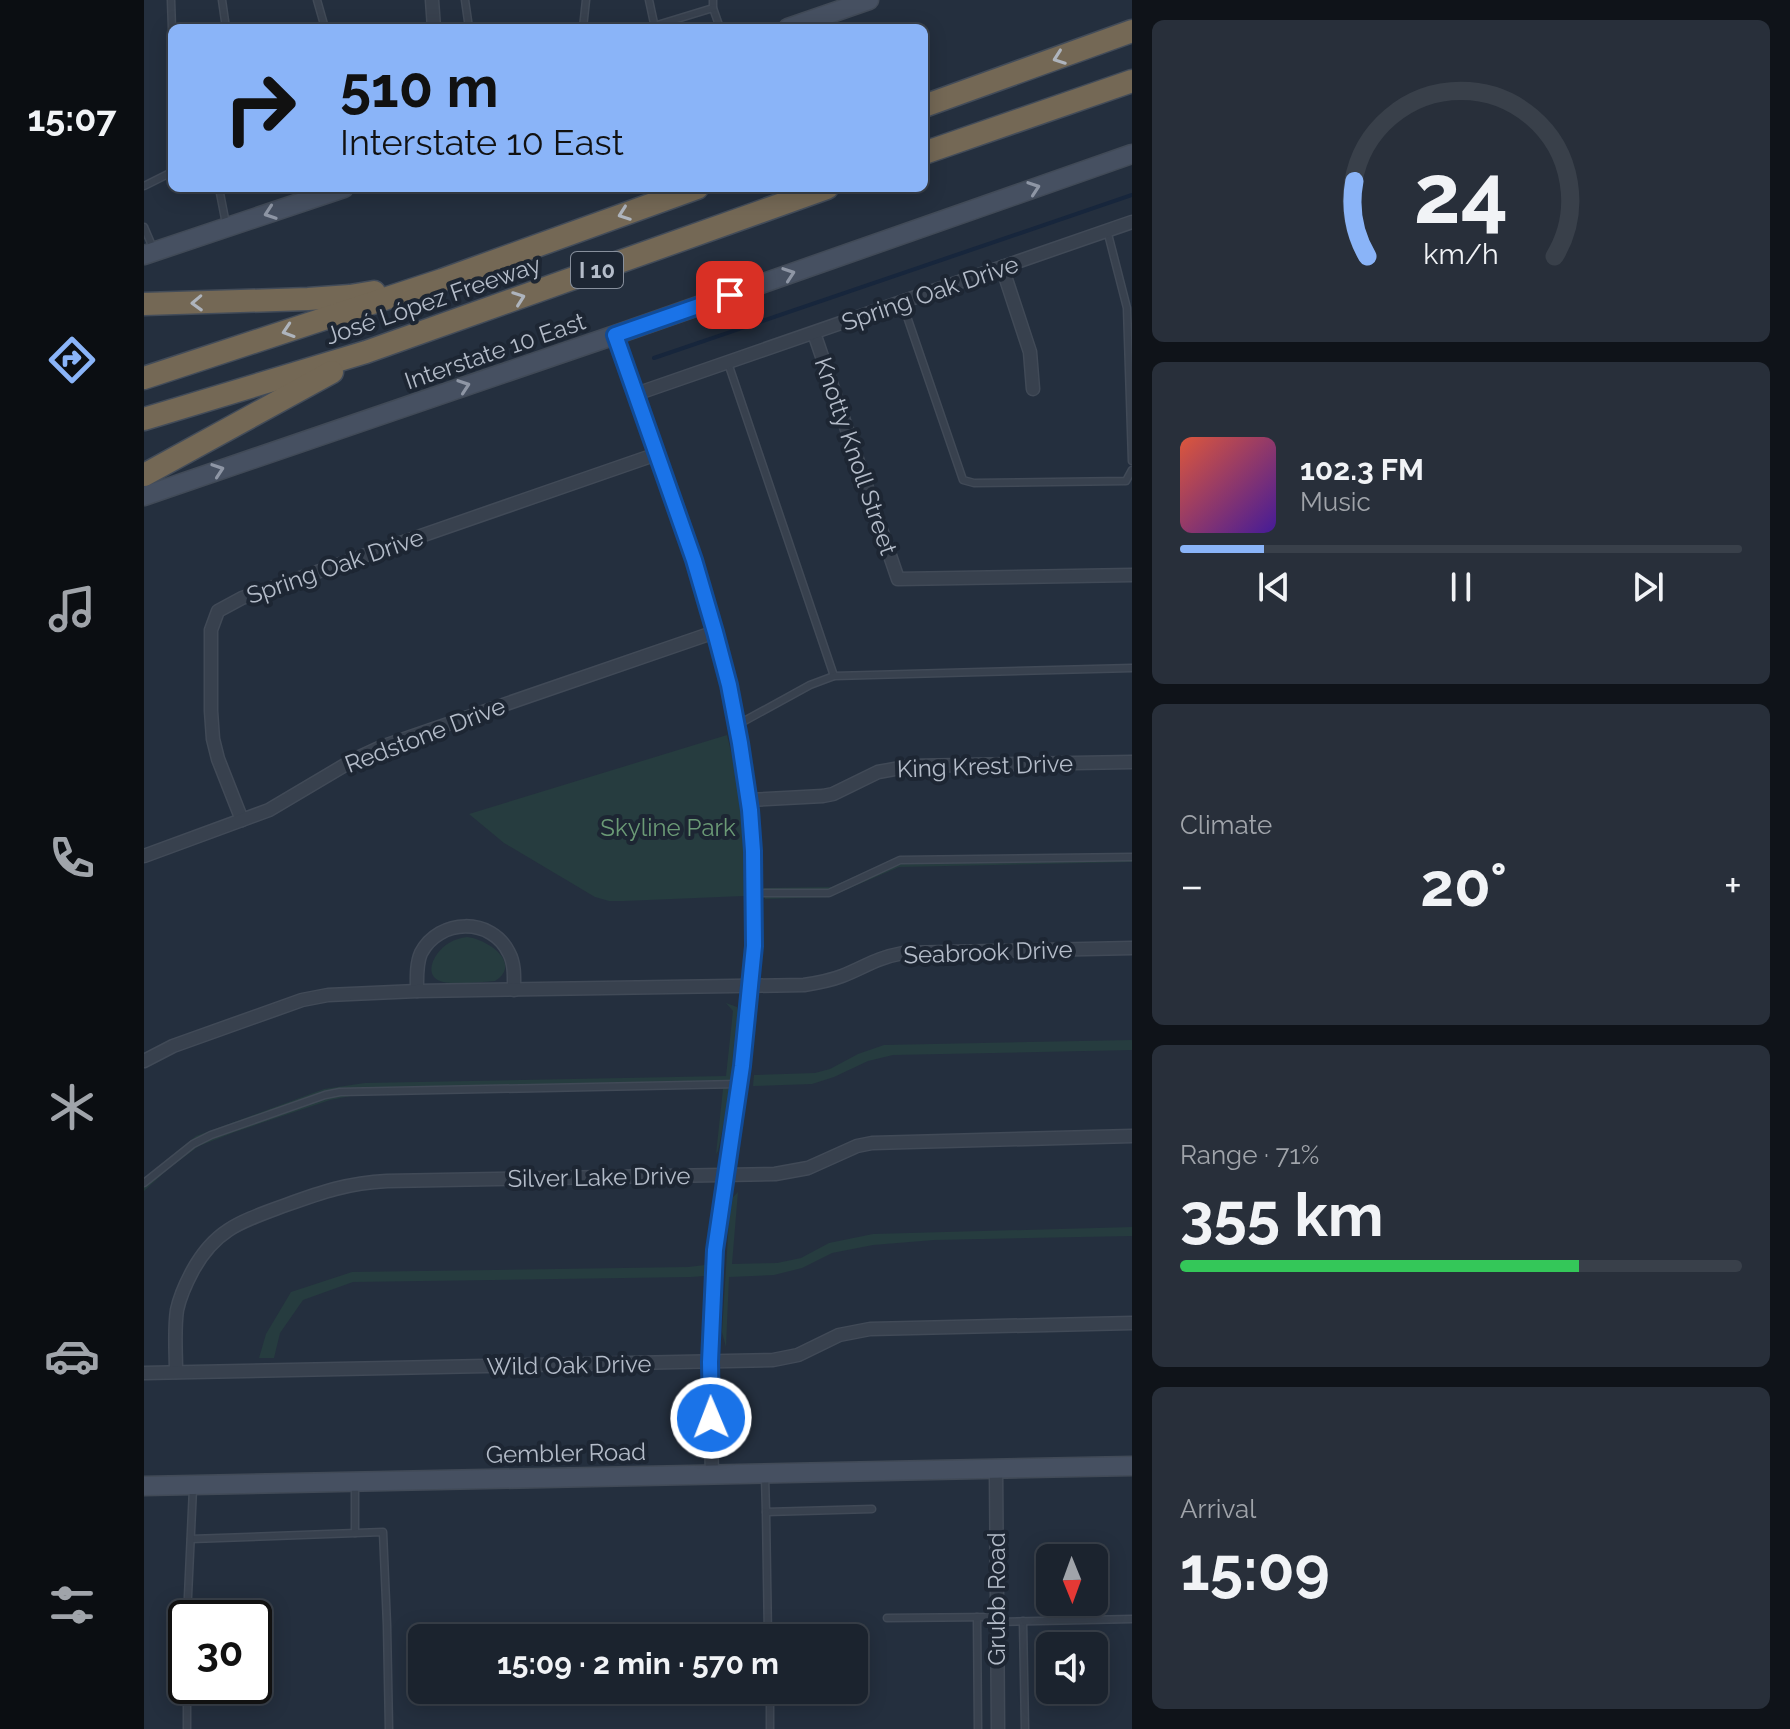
<!DOCTYPE html>
<meta charset="utf-8">
<style>
:root{--surface:#1b232e;--page:#282f3a;--text:#f1f3f6;--muted:#a0a4aa;--line:#39404a;--accent:#8ab4f8}
body{margin:0;font-family:Raleway,sans-serif;background:var(--page);color:var(--text);height:100vh;display:flex;flex-direction:column;font-size:30px;white-space:nowrap}
*{box-sizing:border-box;margin:0}
p{font-size:26px;color:var(--muted)}
.icon{flex:none;width:44px;height:44px;fill:none;stroke:currentColor;stroke-width:2;stroke-linecap:round;stroke-linejoin:round}
.map{position:relative;flex:1;overflow:hidden}
.sheet{display:flex;flex-direction:column;gap:20px;padding:20px;background:#0f1319;width:658px}
.sheet>*{flex:none}
.hud{position:absolute;left:24px;top:24px;width:760px;height:168px;border-radius:12px;box-shadow:0 4px 20px #0003,0 0 0 2px var(--line);background:#8ab4f8;color:#111;overflow:hidden}
.needle{width:52px;rotate:179deg}
.fabs{position:absolute;left:892px;top:1544px;display:grid;gap:16px}
.fabs a{display:grid;place-items:center;width:72px;height:72px;border-radius:12px;background:var(--surface);box-shadow:0 4px 20px #0003,0 0 0 2px var(--line);font-size:40px}
.speed{position:absolute;left:24px;top:1600px;display:flex;gap:16px;font-size:40px;font-weight:700;text-align:center}
.speed>*{display:grid;place-content:center;width:104px;height:104px;border-radius:50%;background:var(--surface);box-shadow:0 4px 20px #0003,0 0 0 2px var(--line);line-height:1}
.speed .limit{border:4px solid #111;border-radius:12px;background:#fff;color:#111}
.pin{position:absolute;display:grid;place-items:center;width:68px;height:68px;color:#fff;margin:-34px;border-radius:16px;box-shadow:0 4px 12px #0006}
.me{position:absolute;width:88px;margin:-44px;rotate:359deg;stroke-linejoin:round;filter:drop-shadow(0 0 6px #0008)}
.turn{display:flex;align-items:center;gap:28px;height:168px;padding:0 40px;font-size:36px}
.turn .icon{width:104px;height:104px;stroke-width:2.5}
.turn b{display:block;font-size:56px;line-height:68px}
.big{font-size:60px;font-weight:700;line-height:1.1}
.sheet .tile{flex:1;display:flex;flex-direction:column;justify-content:center;gap:12px;min-width:0;padding:0 28px;border-radius:12px;background:var(--page)}
.sheet .dial{align-items:center;gap:0}
.dial svg{height:208px;overflow:visible;fill:none;stroke:var(--line);stroke-width:7;stroke-linecap:round;text-anchor:middle}
.dial text{fill:var(--text);stroke:none}
.song{display:flex;align-items:center;gap:24px}
.cover{width:96px;height:96px;border-radius:12px;background:linear-gradient(135deg,hsl(10 70% 55%),hsl(260 70% 35%))}
.played{height:8px;border-radius:4px;background:linear-gradient(90deg,var(--accent) 15%,var(--line) 15%)}
.keys{display:flex;justify-content:space-around;direction:ltr}
.heat{display:flex;justify-content:space-between;align-items:center;font-size:44px;direction:ltr}
.charge{height:12px;border-radius:6px;background:linear-gradient(90deg,#34c759 71%,var(--line) 0)}
.trip{position:absolute;left:264px;top:1624px;width:460px;height:80px;border-radius:12px;background:var(--surface);box-shadow:0 4px 20px #0003,0 0 0 2px var(--line);font-weight:700;line-height:80px;text-align:center}
main{display:flex;flex:1;min-height:0}
.tab-bar{display:flex;flex-direction:column;width:144px;justify-content:space-around;align-items:center;background:#0b0e12;color:var(--muted)}
.tab-bar .icon{width:56px;height:56px}
.tab-bar .selected{color:var(--accent)}
.tab-bar b{font-size:36px;color:var(--text)}
.map>svg:first-child{display:block}
.green{fill:#263c3f}
.lines{fill:none;stroke-linecap:round;stroke-linejoin:round}
.stream{stroke:#17263c;stroke-width:4}
.service-casing{stroke:#414a57;stroke-width:9}
.minor-casing{stroke:#414a57;stroke-width:15}
.secondary-casing{stroke:#414a57;stroke-width:21}
.motorway-casing{stroke:#434c59;stroke-width:25}
.service{stroke:#38414e;stroke-width:6}
.minor{stroke:#38414e;stroke-width:12}
.secondary{stroke:#465061;stroke-width:18}
.motorway{stroke:#746855;stroke-width:22}
.oneway{stroke:#aeb4bd}
.oneway2{stroke:#8e96a5}
.route-casing{stroke:#114b97;stroke-width:20}
.route{stroke:#1a73e8;stroke-width:14}
.labels{text-anchor:middle;dominant-baseline:central;stroke-width:8;stroke-linejoin:round;paint-order:stroke}
.shield{fill:#1d2633;stroke:#878f9c;stroke-width:2}
.shield-label{font-size:22px;font-weight:bold;fill:#b4bcc9}
.street-label{font-size:24px;fill:#b4bcc9;stroke:#1d2633}
.park-label{font-size:24px;fill:#6b9a76;stroke:#1d2633}
</style>
<main>
<nav class="tab-bar">
<b>15:07</b>
<svg class="icon selected" aria-label="directions" viewBox="0 0 24 24"><path d="M12 3l9 9-9 9-9-9zM9 14v-3h6M13 9l2 2-2 2"/></svg>
<svg class="icon" aria-label="music" viewBox="0 0 24 24"><path d="M9 18V5l10-2v13"/><circle cx="6" cy="18" r="3"/><circle cx="16" cy="16" r="3"/></svg>
<svg class="icon" aria-label="phone" viewBox="0 0 24 24"><path d="M5 4h4l2 5-3 2q2 4 5 5l2-3 5 2v4C11 20 4 13 5 4z"/></svg>
<svg class="icon" aria-label="climate" viewBox="0 0 24 24"><path d="M12 3v18M4 7l16 10M4 17L20 7"/></svg>
<svg class="icon" aria-label="car" viewBox="0 0 24 24"><path d="M5 17H2v-5l4-1 3-4h7l3 4 3 1v5h-3M9 17h6M6 11h13"/><circle cx="7" cy="17" r="2"/><circle cx="17" cy="17" r="2"/></svg>
<svg class="icon" aria-label="filters" viewBox="0 0 24 24"><path d="M4 7h16M4 17h16"/><circle cx="9" cy="7" r="2"/><circle cx="15" cy="17" r="2"/></svg>
</nav>
<div class="map">
<svg width="988" height="1729" viewBox="0 0 988 1729">
<rect width="100%" height="100%" fill="#242f3e"/>
<g class="green">
<path d="M583,735C597,787 600,842 600,896L480,901H465L451,897L360,843L325,814Z"/>
<polygon points="988,853 988,862 755,867 685,897 621,899 620,888 688,887 753,857"/>
<path d="M323,937C343,939 379,963 351,981C337,982 312,985 299,982C276,976 292,950 305,943C311,939 317,938 323,937Z"/>
<polygon points="582,1003 593,1007 596,1021 589,1078 574,1151 572,1154 579,1089 532,1088 217,1094 186,1100 91,1132 55,1146 24,1169 0,1191 0,1178 52,1136 180,1089 221,1083 582,1076 589,1011"/>
<polygon points="988,1040 988,1050 749,1055 724,1061 690,1077 668,1084 609,1086 610,1075 671,1073 686,1069 714,1054 740,1045"/>
<polygon points="594,1192 588,1264 633,1263 657,1258 685,1243 729,1234 988,1227 988,1236 790,1240 729,1245 688,1253 658,1268 630,1275 585,1277 582,1347 578,1332 585,1219 589,1197"/>
<polygon points="561,1265 560,1276 547,1277 209,1282 159,1300 136,1333 130,1358 115,1358 122,1334 147,1292 208,1272 544,1267"/>
</g>
<g class="lines">
<polyline class="stream" points="510,358 988,195"/>
<g class="service-casing">
<g id="service">
<polyline points="27,0 28,29"/>
<polyline points="78,0 82,28"/>
<polyline points="173,0 181,28"/>
<polyline points="321,0 325,28"/>
<polyline points="505,0 511,28"/>
<polyline points="569,0 569,8 576,28"/>
<polyline points="510,26 569,8"/>
<polyline points="439,28 442,0"/>
<polyline points="0,186 28,172"/>
<polyline points="75,188 82,224"/>
<polyline points="0,227 9,248"/>
<polyline points="963,230 983,308 988,461"/>
<polyline points="758,302 819,480 830,483 982,481 988,470"/>
<polyline points="584,363 690,676"/>
<polyline points="593,725 666,685 690,676 988,668"/>
<polyline points="611,893 685,893 756,860 988,857"/>
<polyline points="0,1183 49,1144 67,1135 181,1095 196,1092 595,1084"/>
<polyline points="621,1477 622,1512 728,1509"/>
<polyline points="211,1485 211,1533"/>
<polyline points="622,1512 624,1638"/>
<polyline points="47,1539 239,1532 243,1625 245,1729"/>
<polyline points="833,1617 834,1729"/>
<polyline points="43,1618 49,1488"/>
<polyline points="743,1618 852,1617"/>
<polyline points="879,1621 881,1729"/>
<polyline points="852,1622 988,1619"/>
<polyline points="43,1686 43,1729"/>
<polyline points="626,1690 626,1729"/>
</g>
</g>
<g class="minor-casing">
<g id="minor">
<polyline points="288,0 290,28"/>
<polyline points="858,267 886,352 889,389"/>
<polyline points="670,333 754,579 988,575"/>
<path d="M471,335C529,498 603,679 609,853C612,924 608,995 598,1065C589,1126 576,1188 571,1250C564,1325 566,1400 568,1474"/>
<polyline points="492,394 988,222"/>
<polyline points="605,800 679,796 689,794 734,772 767,766 988,762"/>
<polyline points="98,820 74,759 69,739 67,711 67,630 74,611 98,598 513,454"/>
<polyline points="0,856 125,810 211,759 237,747 571,632"/>
<path d="M273,991C273,979 272,964 277,953C295,918 348,917 365,953C371,964 370,978 370,990"/>
<path d="M0,1061L29,1046L158,1000L184,995L273,991L660,985C673,983 685,981 698,976C721,967 732,958 759,953L988,948"/>
<path d="M32,1372C32,1352 30,1330 33,1310C36,1296 42,1283 49,1270C72,1228 99,1221 142,1205C178,1192 204,1183 243,1181L631,1174L664,1168L713,1146L728,1143L988,1136"/>
<polyline points="0,1373 629,1360 654,1355 695,1335 726,1329 988,1323"/>
<polyline points="852,1469 854,1729"/>
</g>
</g>
<g class="secondary-casing">
<g id="secondary">
<polyline points="644,28 725,0"/>
<polyline points="0,255 200,188"/>
<polyline points="0,496 471,335 988,154"/>
<polyline points="0,1486 988,1466"/>
</g>
</g>
<g class="motorway-casing">
<g id="motorway">
<polyline points="780,106 988,31"/>
<polyline points="780,153 988,81"/>
<polyline points="0,304 164,299 206,296 230,292"/>
<polyline points="0,378 298,280 553,188"/>
<polyline points="0,419 222,352 683,188"/>
<polyline points="0,475 188,372"/>
</g>
</g>
<use href="#service" class="service"/>
<use href="#minor" class="minor"/>
<use href="#secondary" class="secondary"/>
<use href="#motorway" class="motorway"/>
</g>
<defs><path id="oneway-chevron" d="M-2-3.5L2.5 0L-2 3.5" fill="none" stroke-width="1.6" stroke-linecap="round" stroke-linejoin="round" transform="scale(2)"/></defs>
<g class="oneway">
<use href="#oneway-chevron" transform="translate(915 58) rotate(160)"/>
<use href="#oneway-chevron" transform="translate(480 214) rotate(160)"/>
<use href="#oneway-chevron" transform="translate(375 298) rotate(-20)"/>
<use href="#oneway-chevron" transform="translate(53 303) rotate(178)"/>
<use href="#oneway-chevron" transform="translate(144 331) rotate(162)"/>
</g>
<g class="oneway2">
<use href="#oneway-chevron" transform="translate(890 188) rotate(-19)"/>
<use href="#oneway-chevron" transform="translate(126 213) rotate(161)"/>
<use href="#oneway-chevron" transform="translate(645 274) rotate(-19)"/>
<use href="#oneway-chevron" transform="translate(320 386) rotate(-19)"/>
<use href="#oneway-chevron" transform="translate(74 470) rotate(-19)"/>
</g>
<g class="lines">
<g class="route-casing">
<polyline id="route" points="567,1418 566,1362 571,1250 598,1066 610,946 609,851 606,810 596,743 585,685 571,632 550,560 471,335 586,295"/>
</g>
<use href="#route" class="route"/>
</g>
<g class="labels">
<rect class="shield" x="427" y="252" width="52" height="36" rx="6"/>
<g class="shield-label">
<text x="453" y="270">I 10</text>
</g>
<g class="street-label">
<text transform="translate(786 293) rotate(-19)">Spring Oak Drive</text>
<text transform="translate(289 300) rotate(-19)">José López Freeway</text>
<text transform="translate(351 351) rotate(-19)">Interstate 10 East</text>
<text transform="translate(712 456) rotate(71)">Knotty Knoll Street</text>
<text transform="translate(191 566) rotate(-19)">Spring Oak Drive</text>
<text transform="translate(281 735) rotate(-21)">Redstone Drive</text>
<text transform="translate(841 766) rotate(-2)">King Krest Drive</text>
<text transform="translate(844 952) rotate(-2)">Seabrook Drive</text>
<text transform="translate(455 1177) rotate(-1)">Silver Lake Drive</text>
<text transform="translate(425 1365) rotate(-1)">Wild Oak Drive</text>
<text transform="translate(422 1453) rotate(-1)">Gembler Road</text>
<text transform="translate(852 1599) rotate(-90)">Grubb Road</text>
</g>
<g class="park-label">
<text x="524" y="827">Skyline Park</text>
</g>
</g>
</svg>
<div class="fabs">
<a><svg class="needle" viewBox="-14 -14 28 28"><path d="M0-13l5 13h-10z" fill="#e53935"/><path d="M0 13l5-13h-10z" fill="#a0a4aa"/></svg></a>
<a><svg class="icon" aria-label="sound" viewBox="0 0 24 24"><path d="M4 9h4l5-4v14l-5-4H4zM17 9q2 3 0 6"/></svg></a>
</div>
<div class="speed"><div class="limit">30</div></div>
<div class="pin" style="left:586px;top:295px;background:#d93025"><svg class="icon" aria-label="arrive" viewBox="0 0 24 24"><path d="M6 21V4h12l-3 4 3 4H6"/></svg></div>
<svg class="me" style="left:567px;top:1418px" viewBox="-20 -20 40 40"><circle r="17" fill="#1a73e8" stroke="#fff" stroke-width="3"/><path d="M0-11L8 9 0 5-8 9z" fill="#fff"/></svg>
<div class="trip">15:09 · 2 min · 570 m</div>
<div class="hud">
<div class="turn"><svg class="icon" aria-label="right" viewBox="0 0 24 24"><path d="M7 20v-9h11M14 6l5 5-5 5"/></svg><div><b>510 m</b>Interstate 10 East</div></div>
</div>
</div>
<section class="sheet">
<div class="tile dial"><svg viewBox="0 0 100 80">
<path d="M14 69A42 42 0 1 1 86 69"/>
<path d="M14 69A42 42 0 0 1 9 40" stroke="#8ab4f8"/>
<text x="50" y="56" font-size="32" font-weight="700">24</text>
<text x="50" y="72" font-size="11">km/h</text>
</svg></div>
<div class="tile">
<div class="song"><i class="cover"></i><div><b>102.3 FM</b><p>Music</p></div></div>
<div class="played"></div>
<div class="keys"><svg class="icon" aria-label="previous" viewBox="0 0 24 24"><path d="M18 5L8 12l10 7zM5 5v14"/></svg><svg class="icon" aria-label="pause" viewBox="0 0 24 24"><path d="M8 5v14M16 5v14"/></svg><svg class="icon" aria-label="next" viewBox="0 0 24 24"><path d="M6 5l10 7-10 7zM19 5v14"/></svg></div>
</div>
<div class="tile"><p>Climate</p>
<div class="heat"><a>−</a><b class="big">20°</b><a>+</a></div>
</div>
<div class="tile"><p>Range · 71%</p><b class="big">355 km</b><div class="charge"></div></div>
<div class="tile"><p>Arrival</p><b class="big">15:09</b></div>
</section>
</main>
